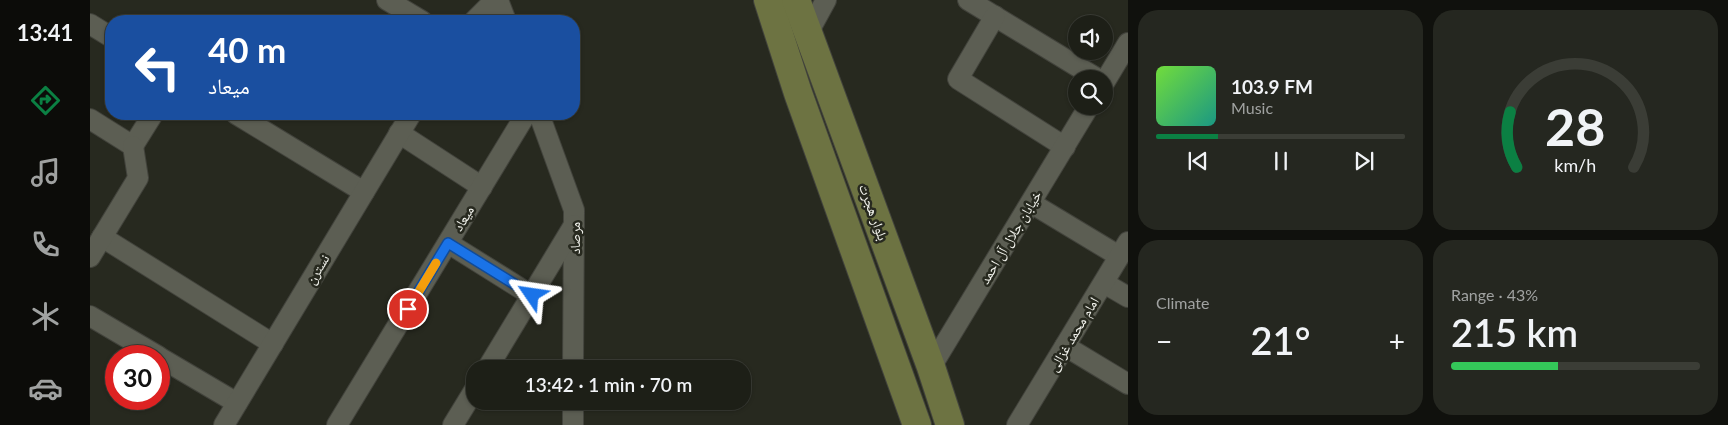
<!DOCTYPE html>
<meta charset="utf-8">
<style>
:root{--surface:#1d1f17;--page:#252720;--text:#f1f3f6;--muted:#a0a2a1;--line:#3b3d36;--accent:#0b8043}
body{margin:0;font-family:Lato,"Noto Naskh Arabic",sans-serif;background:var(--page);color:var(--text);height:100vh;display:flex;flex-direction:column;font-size:19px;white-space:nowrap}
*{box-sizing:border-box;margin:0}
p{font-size:16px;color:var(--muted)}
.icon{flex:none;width:28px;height:28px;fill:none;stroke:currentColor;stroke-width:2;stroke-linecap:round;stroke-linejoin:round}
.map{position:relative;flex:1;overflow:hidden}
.panel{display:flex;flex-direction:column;gap:10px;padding:10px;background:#10110d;width:600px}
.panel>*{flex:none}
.top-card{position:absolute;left:15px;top:15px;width:475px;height:105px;border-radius:20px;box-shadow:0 1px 4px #0004,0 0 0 1px var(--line);background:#1a4fa0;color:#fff;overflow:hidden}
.controls{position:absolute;left:978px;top:15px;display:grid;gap:10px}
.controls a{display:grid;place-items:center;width:45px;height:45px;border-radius:50%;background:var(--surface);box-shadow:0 1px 4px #0004,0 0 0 1px var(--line);font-size:25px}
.speed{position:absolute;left:15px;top:345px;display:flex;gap:10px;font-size:25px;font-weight:700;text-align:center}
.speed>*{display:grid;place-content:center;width:65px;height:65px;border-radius:50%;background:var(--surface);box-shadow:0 1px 4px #0004,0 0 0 1px var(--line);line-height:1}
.speed .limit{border:8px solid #d22;background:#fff;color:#111}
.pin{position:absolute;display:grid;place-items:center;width:42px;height:42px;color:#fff;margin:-21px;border:2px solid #fff;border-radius:50%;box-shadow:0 1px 5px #0007}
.me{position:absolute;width:55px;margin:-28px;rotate:302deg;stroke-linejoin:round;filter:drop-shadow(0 0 4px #0008)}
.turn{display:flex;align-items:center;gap:18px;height:105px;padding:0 20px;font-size:22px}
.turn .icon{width:65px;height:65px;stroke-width:2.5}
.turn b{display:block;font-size:35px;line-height:42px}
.big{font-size:38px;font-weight:600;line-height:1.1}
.panel .widget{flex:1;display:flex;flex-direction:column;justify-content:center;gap:8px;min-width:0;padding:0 18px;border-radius:20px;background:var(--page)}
.panel .dial{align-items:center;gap:0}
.dial svg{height:130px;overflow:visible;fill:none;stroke:var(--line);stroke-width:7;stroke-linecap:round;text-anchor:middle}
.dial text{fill:var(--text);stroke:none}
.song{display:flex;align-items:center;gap:15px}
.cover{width:60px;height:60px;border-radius:8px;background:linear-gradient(135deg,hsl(100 70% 55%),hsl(170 70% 35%))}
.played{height:5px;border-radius:2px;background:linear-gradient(90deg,var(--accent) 25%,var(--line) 25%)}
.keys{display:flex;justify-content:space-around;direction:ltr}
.heat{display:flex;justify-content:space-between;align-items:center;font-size:28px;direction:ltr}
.charge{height:8px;border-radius:4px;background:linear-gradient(90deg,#34c759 43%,var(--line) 0)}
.panel .tiles{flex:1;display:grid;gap:10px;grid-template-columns:repeat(2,1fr)}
.trip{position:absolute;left:376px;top:360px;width:285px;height:50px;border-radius:20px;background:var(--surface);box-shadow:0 1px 4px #0004,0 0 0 1px var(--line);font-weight:600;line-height:50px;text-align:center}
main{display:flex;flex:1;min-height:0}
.dock{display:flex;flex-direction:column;width:90px;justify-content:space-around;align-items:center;background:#0c0c09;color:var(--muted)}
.dock .icon{width:35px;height:35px}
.dock .active{color:var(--accent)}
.dock b{font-size:22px;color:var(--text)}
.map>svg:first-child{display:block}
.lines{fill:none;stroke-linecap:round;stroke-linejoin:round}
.street-casing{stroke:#42433c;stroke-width:22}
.secondary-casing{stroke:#42433c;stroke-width:30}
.street{stroke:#5c5e53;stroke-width:20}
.secondary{stroke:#6d7342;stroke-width:28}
.route-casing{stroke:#114b97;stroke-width:12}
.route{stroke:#1a73e8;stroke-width:9}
.slow{stroke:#f59e0b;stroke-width:9}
.labels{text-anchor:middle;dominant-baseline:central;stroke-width:5;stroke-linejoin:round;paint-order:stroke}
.street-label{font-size:14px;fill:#f4f5ef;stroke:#27291f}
</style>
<main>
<nav class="dock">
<b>13:41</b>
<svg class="icon active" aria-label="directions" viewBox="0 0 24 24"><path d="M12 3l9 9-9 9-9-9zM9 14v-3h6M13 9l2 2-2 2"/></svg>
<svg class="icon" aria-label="music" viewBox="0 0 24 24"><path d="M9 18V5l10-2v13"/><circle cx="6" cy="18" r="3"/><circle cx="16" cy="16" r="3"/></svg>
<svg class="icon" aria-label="phone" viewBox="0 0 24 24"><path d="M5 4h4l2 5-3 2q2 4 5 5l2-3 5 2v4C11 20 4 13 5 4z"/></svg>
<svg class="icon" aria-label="climate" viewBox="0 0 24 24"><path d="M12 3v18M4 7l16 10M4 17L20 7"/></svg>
<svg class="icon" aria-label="car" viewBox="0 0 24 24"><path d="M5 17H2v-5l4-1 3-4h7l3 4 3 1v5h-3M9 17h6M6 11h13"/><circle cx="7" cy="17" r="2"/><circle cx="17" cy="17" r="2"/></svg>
</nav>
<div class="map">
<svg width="1038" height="425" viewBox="0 0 1038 425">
<rect width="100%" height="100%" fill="#27291f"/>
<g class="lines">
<g class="street-casing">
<g id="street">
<polyline points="297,0 332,21"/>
<polyline points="408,0 416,21"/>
<polyline points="878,0 1008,79"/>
<polyline points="905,16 868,79 975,147"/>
<polyline points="384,21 405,0"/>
<polyline points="0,24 21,37"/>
<polyline points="718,33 736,0"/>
<polyline points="1014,83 1038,43"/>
<polyline points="146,114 274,192"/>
<polyline points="449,114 484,210 483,369"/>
<polyline points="0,119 43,146 63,114"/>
<polyline points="309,133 392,187"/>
<polyline points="941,203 1029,256"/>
<polyline points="12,237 183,344"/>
<polyline points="358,243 441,295"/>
<polyline points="0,257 48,178 43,146"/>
<polyline points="1014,283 1038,297"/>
<polyline points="0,316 68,356"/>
<polyline points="975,346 1038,384"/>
<polyline points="69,357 147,403"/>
<polyline points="841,367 999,106"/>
<polyline points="397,369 484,225"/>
<polyline points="134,425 321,114"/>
<polyline points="247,425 436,114"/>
<polyline points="363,425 385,389"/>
<polyline points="483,425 483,401"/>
<polyline points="927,425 1038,242"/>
</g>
</g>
<g class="secondary-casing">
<g id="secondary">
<polyline points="678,0 708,93 827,425"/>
<polyline points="706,0 841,367 860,425"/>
</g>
</g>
<use href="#street" class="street"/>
<use href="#secondary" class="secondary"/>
</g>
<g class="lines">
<g class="route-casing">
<polyline id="route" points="318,309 358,243 442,295"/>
</g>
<use href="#route" class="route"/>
<polyline class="slow" points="328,293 346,263"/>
</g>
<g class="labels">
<g class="street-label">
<text transform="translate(784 212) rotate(70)">بلوار هجرت</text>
<text transform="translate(373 218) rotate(-59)">میعاد</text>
<text transform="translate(920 237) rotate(-59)">خیابان جلال آل احمد</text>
<text transform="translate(484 238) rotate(-90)">مرصاد</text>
<text transform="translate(227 269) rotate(-59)">نسترن</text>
<text transform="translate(983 334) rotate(-59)">امام محمد غزالی</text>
</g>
</g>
</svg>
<div class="controls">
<a><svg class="icon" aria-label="sound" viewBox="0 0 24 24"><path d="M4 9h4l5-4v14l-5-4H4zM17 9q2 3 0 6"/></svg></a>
<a><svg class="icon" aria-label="search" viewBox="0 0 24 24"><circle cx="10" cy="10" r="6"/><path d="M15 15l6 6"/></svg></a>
</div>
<div class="speed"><div class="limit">30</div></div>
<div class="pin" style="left:318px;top:309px;background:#d93025"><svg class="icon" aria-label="arrive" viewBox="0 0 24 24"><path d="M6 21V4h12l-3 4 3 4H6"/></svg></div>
<svg class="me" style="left:442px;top:295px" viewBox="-20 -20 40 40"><path d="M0-17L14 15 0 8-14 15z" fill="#1a73e8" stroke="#fff" stroke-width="4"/></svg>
<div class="trip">13:42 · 1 min · 70 m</div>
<div class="top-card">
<div class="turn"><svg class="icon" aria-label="left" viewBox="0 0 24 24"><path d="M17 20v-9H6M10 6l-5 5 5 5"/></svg><div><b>40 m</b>میعاد</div></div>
</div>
</div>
<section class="panel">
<div class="tiles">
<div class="widget">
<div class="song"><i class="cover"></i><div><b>103.9 FM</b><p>Music</p></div></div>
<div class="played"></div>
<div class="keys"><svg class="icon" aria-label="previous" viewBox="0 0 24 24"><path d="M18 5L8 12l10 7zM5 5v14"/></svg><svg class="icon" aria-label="pause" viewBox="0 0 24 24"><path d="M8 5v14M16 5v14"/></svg><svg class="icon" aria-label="next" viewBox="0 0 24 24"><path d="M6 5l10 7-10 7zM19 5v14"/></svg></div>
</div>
<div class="widget dial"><svg viewBox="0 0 100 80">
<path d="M14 69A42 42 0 1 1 86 69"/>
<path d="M14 69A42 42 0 0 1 10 35" stroke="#0b8043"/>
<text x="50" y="56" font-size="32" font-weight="700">28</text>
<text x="50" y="72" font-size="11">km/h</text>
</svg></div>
<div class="widget"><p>Climate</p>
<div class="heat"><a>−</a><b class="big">21°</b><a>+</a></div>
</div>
<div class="widget"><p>Range · 43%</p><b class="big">215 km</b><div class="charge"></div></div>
</div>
</section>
</main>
